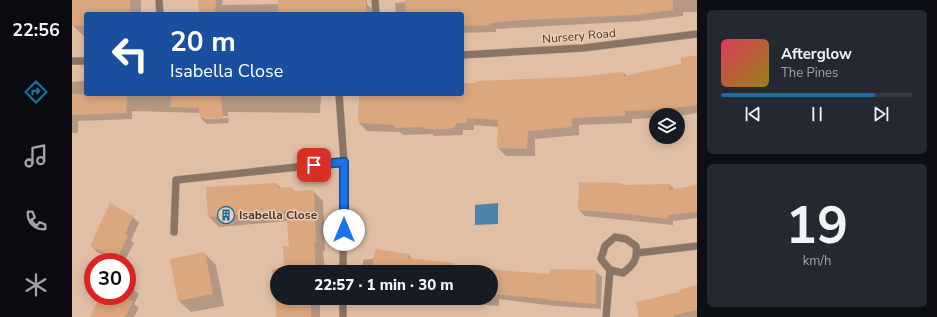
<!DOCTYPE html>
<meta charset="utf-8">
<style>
:root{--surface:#171b24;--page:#242831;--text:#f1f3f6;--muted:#9ea1a6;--line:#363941;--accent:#1a6e9e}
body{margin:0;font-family:"Nunito Sans",sans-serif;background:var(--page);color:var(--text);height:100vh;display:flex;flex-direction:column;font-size:15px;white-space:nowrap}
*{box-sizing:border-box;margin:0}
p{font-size:13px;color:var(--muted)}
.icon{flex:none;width:22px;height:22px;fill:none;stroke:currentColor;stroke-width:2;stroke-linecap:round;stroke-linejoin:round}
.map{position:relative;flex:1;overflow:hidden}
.panel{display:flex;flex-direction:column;gap:10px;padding:10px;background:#0d0f14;width:240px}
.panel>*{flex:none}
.banner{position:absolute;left:12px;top:12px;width:380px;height:84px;border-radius:4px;box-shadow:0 2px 10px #0003;background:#1a4fa0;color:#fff;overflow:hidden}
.buttons{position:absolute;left:577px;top:108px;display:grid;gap:8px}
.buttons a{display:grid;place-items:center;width:36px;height:36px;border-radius:50%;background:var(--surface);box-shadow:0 2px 10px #0003;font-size:20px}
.speed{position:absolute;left:12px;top:253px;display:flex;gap:8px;font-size:20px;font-weight:700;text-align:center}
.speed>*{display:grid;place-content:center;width:52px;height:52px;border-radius:50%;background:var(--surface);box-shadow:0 2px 10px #0003;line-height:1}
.speed .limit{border:6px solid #d22;background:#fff;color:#111}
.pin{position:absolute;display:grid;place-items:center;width:34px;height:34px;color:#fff;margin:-17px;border-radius:8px;box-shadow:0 2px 6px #0006}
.me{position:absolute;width:44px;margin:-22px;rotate:0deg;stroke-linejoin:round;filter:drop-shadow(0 0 3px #0008)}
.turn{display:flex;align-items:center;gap:14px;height:84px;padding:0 20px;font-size:18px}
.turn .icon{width:52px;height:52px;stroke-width:2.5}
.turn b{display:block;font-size:28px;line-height:34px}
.panel .tile{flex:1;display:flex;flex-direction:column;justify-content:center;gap:6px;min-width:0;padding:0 14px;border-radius:6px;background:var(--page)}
.panel .dial{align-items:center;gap:0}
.dial b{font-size:52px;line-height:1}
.song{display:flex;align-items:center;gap:12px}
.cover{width:48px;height:48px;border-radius:6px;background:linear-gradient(135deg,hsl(350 70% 55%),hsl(50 70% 35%))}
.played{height:4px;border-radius:2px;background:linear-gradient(90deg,var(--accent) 80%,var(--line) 80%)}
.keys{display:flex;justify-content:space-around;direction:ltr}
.trip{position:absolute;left:198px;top:265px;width:228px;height:40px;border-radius:20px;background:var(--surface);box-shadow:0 2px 10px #0003;font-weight:800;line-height:40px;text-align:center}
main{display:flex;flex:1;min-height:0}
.tabs{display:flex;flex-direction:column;width:72px;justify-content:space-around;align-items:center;background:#090b0e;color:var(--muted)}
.tabs .icon{width:28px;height:28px}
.tabs .on{color:var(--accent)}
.tabs b{font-size:18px;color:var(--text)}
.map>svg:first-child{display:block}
.water{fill:#4c83a8}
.shadow{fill:#0003}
.building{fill:#dba77e}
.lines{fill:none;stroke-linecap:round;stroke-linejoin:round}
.minor-casing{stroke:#bc9f89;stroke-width:8}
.minor{stroke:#8a7463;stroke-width:7}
.route-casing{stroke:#114b97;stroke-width:10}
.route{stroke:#1a73e8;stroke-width:7}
.labels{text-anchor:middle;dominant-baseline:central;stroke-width:3;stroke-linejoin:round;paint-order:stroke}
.street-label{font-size:12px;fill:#473a2f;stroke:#efccb1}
.poi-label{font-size:12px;font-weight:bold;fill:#473a2f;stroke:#efccb1;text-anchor:start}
</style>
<main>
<nav class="tabs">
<b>22:56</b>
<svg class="icon on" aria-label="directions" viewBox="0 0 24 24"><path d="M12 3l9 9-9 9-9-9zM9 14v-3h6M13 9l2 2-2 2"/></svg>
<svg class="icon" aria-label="music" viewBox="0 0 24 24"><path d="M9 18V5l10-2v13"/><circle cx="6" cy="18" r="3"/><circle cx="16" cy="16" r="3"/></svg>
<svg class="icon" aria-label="phone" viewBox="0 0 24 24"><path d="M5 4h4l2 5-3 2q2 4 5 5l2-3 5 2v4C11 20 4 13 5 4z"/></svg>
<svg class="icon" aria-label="climate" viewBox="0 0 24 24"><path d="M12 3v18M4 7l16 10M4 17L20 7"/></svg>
</nav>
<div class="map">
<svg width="625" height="317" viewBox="0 0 625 317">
<rect width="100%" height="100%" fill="#e1bfa5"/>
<polygon class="water" points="426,203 426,224 403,225 403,205"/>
<g class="shadow">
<polygon points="19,0 69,0 69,14 14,14 14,37 13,37 1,26"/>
<polygon points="127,0 151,0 150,5 207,4 207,0 295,0 295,4 300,9 300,14 128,14"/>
<polygon points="334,0 625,0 625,12 611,12 611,16 569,21 424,29 424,32 390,33 390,14 324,14 323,3 334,2"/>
<polygon points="625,56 625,113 606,116 584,115 584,118 560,119 560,123 507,125 507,135 463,139 463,156 434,156 426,148 427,127 402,125 402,130 391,130 391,135 362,136 360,134 332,135 328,132 295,131 287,123 288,94 390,94 390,84 504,78 552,73 555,76 610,64"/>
<polygon points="14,81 14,94 249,94 248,113 156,112 156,116 133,117 133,119 156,118 156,116 157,123 135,124 129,118 129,113 60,111 60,119 6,121 6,133 0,133 0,82"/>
<polygon points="205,184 210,189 219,188 223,192 241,191 251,201 253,251 251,251 253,272 205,272 205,293 202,291 201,270 213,269 218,247 216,221 147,227 137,217 135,188"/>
<polygon points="550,184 552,186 598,185 603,190 625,186 625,218 601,221 601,225 513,216 507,210"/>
<polygon points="38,204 61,217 67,223 59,240 62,243 52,262 47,262 25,252 19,246"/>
<polygon points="132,253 144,265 152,306 119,312 107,301 99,260"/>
<polygon points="336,254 340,259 425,271 479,275 523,271 530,277 529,309 483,306 427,299 427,306 384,302 340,302 340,303 295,301 292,298 419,298 419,272 291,272 291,260"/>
<polygon points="55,285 67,294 62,304 67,308 62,317 19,317 30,296 55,296"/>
<polygon points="625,286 625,317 568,317 609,292"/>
<polygon points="205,298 251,298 248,298 248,317 205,317"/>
</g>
<g class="building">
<polygon points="0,0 58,0 58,14 14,14 14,26 0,26"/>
<polygon points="126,0 144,0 143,14 127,14"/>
<rect x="206" y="0" width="88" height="14"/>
<polygon points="333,0 601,0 601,10 561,15 451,20 418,23 418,25 390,26 390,14 334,14"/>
<polygon points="625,55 625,105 585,110 553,111 553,116 500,118 500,127 456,131 455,149 425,148 426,120 395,118 395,123 384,123 383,127 376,129 353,129 353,127 323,128 323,125 286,123 287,94 390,94 390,83 404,83 404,81 504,77 552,72 552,76 609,64 609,58"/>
<polygon points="0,94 55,94 54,113 0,115"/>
<polygon points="99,94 149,94 151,118 128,118 127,108 98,107"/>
<polygon points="507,182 550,183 550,185 598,184 597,190 625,185 625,212 596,215 595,219 555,214 506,210"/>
<polygon points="205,183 206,188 220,187 220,191 242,190 244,242 242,242 244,272 205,272 205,298 239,298 239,317 204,317 204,291 201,291 200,269 212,268 211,246 217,246 214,211 136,217 134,187"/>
<polygon points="38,203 61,216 53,234 56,236 45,259 18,246"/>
<polygon points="303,249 336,254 336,258 381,263 381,265 424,269 424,270 478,274 478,269 524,270 524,304 476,300 476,299 422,294 421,300 394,298 419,298 419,272 300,272"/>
<polygon points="133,252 141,294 106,301 98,259"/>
<polygon points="625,285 625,310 602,315 602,317 567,317 564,302 608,292 607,290"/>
<polygon points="28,296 58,296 56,300 61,301 53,317 18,317"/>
</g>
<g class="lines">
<g class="minor-casing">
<g id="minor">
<polyline points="87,0 88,14"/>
<polyline points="303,0 304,14"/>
<polyline points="390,55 511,48 625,34"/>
<polyline points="0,61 14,61"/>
<polyline points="267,94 272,162 271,272"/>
<polyline points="102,232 104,180 272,162"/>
<path d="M543,237L554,239L564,246C566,260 561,265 551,273L538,270L529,259L533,246Z"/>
<polyline points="565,253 625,246"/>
<polyline points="271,317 271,298"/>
<polyline points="534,317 538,270"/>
</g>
</g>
<use href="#minor" class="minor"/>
</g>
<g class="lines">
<g class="route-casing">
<polyline id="route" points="242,165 272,162 272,230"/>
</g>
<use href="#route" class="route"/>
</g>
<defs>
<g id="building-ring" transform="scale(0.9)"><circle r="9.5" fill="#efccb1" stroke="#1a6e9e" stroke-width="1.5"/><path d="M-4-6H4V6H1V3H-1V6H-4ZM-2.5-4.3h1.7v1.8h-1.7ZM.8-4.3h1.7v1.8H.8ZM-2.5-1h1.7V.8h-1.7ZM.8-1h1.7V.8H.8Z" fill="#1a6e9e"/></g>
</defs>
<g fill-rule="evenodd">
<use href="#building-ring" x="154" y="215"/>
</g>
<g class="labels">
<g class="street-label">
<text transform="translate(507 36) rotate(-5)">Nursery Road</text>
</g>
<g class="poi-label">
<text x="167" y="215">Isabella Close</text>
</g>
</g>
</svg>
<div class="buttons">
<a><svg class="icon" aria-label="layers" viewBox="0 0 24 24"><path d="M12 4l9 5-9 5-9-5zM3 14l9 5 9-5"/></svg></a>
</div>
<div class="speed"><div class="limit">30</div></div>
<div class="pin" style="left:242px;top:165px;background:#d93025"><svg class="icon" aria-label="arrive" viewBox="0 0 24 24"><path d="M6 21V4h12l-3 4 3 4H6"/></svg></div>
<svg class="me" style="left:272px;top:230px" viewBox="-20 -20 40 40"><circle r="19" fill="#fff"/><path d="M0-13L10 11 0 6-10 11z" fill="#1a73e8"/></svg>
<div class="trip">22:57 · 1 min · 30 m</div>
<div class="banner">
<div class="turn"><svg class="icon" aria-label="left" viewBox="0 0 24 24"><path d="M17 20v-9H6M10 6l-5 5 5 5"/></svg><div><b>20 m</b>Isabella Close</div></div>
</div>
</div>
<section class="panel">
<div class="tile">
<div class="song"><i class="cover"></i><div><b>Afterglow</b><p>The Pines</p></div></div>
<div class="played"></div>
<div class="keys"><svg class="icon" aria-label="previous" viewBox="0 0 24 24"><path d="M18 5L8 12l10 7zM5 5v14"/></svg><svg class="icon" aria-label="pause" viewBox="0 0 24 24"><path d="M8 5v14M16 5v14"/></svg><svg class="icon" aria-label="next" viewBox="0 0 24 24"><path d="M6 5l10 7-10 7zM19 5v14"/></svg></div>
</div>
<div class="tile dial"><b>19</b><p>km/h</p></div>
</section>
</main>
